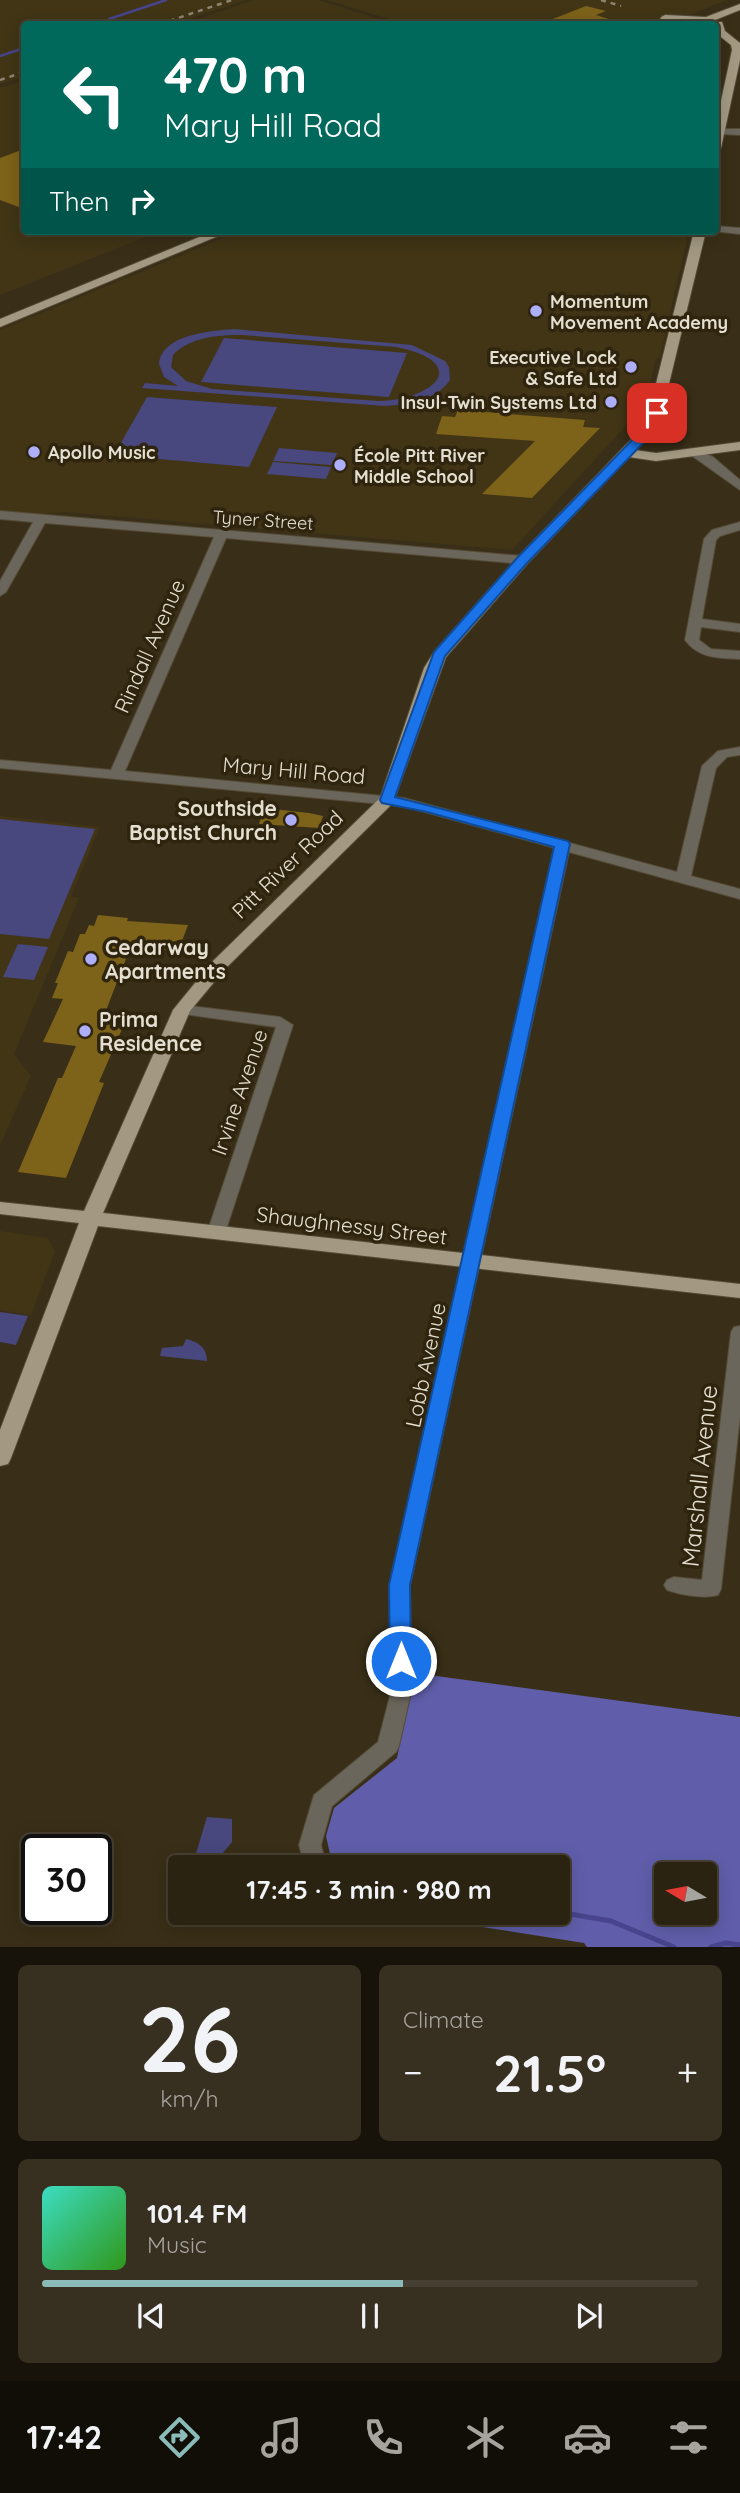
<!DOCTYPE html>
<meta charset="utf-8">
<style>
:root{--surface:#2b2312;--page:#372f20;--text:#f1f3f6;--muted:#a6a49f;--line:#474032;--accent:#8bbbb9}
body{margin:0;font-family:Quicksand,sans-serif;background:var(--page);color:var(--text);height:100vh;display:flex;flex-direction:column;font-size:26px;white-space:nowrap}
*{box-sizing:border-box;margin:0}
p{font-size:23px;color:var(--muted)}
.icon{flex:none;width:38px;height:38px;fill:none;stroke:currentColor;stroke-width:2;stroke-linecap:round;stroke-linejoin:round}
.map{position:relative;height:1947px;overflow:hidden}
.panel{display:flex;flex-direction:column;gap:18px;padding:18px;background:#18130a;flex:1}
.panel>*{flex:none}
.top-card{position:absolute;left:21px;top:21px;width:698px;height:214px;border-radius:7px;box-shadow:0 4px 18px #0003,0 0 0 2px var(--line);background:#00695c;color:#fff;overflow:hidden}
.needle{width:46px;rotate:280deg}
.tools{position:absolute;left:654px;top:1862px;display:grid;gap:14px}
.tools a{display:grid;place-items:center;width:63px;height:63px;border-radius:7px;background:var(--surface);box-shadow:0 4px 18px #0003,0 0 0 2px var(--line);font-size:35px}
.speed{position:absolute;left:21px;top:1834px;display:flex;gap:14px;font-size:35px;font-weight:700;text-align:center}
.speed>*{display:grid;place-content:center;width:91px;height:91px;border-radius:50%;background:var(--surface);box-shadow:0 4px 18px #0003,0 0 0 2px var(--line);line-height:1}
.speed .limit{border:4px solid #111;border-radius:10px;background:#fff;color:#111}
.pin{position:absolute;display:grid;place-items:center;width:60px;height:60px;color:#fff;margin:-30px;border-radius:14px;box-shadow:0 4px 10px #0006}
.me{position:absolute;width:77px;margin:-38px;rotate:0deg;stroke-linejoin:round;filter:drop-shadow(0 0 5px #0008)}
.turn{display:flex;align-items:center;gap:24px;height:147px;padding:0 28px;font-size:32px}
.turn .icon{width:91px;height:91px;stroke-width:2.5}
.turn b{display:block;font-size:49px;line-height:60px}
.then{display:flex;align-items:center;height:66px;padding:0 28px;background:#0003;gap:14px;font-size:26px}
.big{font-size:52px;font-weight:700;line-height:1.1}
.panel .card{flex:1;display:flex;flex-direction:column;justify-content:center;gap:10px;min-width:0;padding:0 24px;border-radius:10px;background:var(--page)}
.panel .dial{align-items:center;gap:0}
.dial b{font-size:91px;line-height:1}
.song{display:flex;align-items:center;gap:21px}
.cover{width:84px;height:84px;border-radius:10px;background:linear-gradient(135deg,hsl(170 70% 55%),hsl(110 70% 35%))}
.played{height:7px;border-radius:4px;background:linear-gradient(90deg,var(--accent) 55%,var(--line) 55%)}
.keys{display:flex;justify-content:space-around;direction:ltr}
.heat{display:flex;justify-content:space-between;align-items:center;font-size:38px;direction:ltr}
.panel .tiles{flex:1;display:grid;gap:18px;grid-template-columns:1fr 1fr}
.card:last-child{grid-column:span 2}
.trip{position:absolute;left:168px;top:1855px;width:402px;height:70px;border-radius:7px;background:var(--surface);box-shadow:0 4px 18px #0003,0 0 0 2px var(--line);font-weight:700;line-height:70px;text-align:center}
.menu{display:flex;height:112px;justify-content:space-around;align-items:center;background:#110e07;color:var(--muted)}
.menu .icon{width:49px;height:49px}
.menu .on{color:var(--accent)}
.menu b{font-size:32px;color:var(--text)}
.map>svg:first-child{display:block}
.built{fill:#413516}
.green{fill:#48477e;fill-rule:evenodd}
.forest{fill:#605eaa;fill-rule:evenodd}
.lines{fill:none;stroke-linecap:round;stroke-linejoin:round}
.stream-far1{stroke:#48448d;stroke-width:2.5}
.stream{stroke:#48448d;stroke-width:5}
.building{fill:#7d6219}
.minor-casing{stroke:#554b36;stroke-width:2}
.major-casing{stroke:#554b36;stroke-width:2}
.minor{fill:#6a665b;fill-rule:evenodd}
.major{fill:#a39983;fill-rule:evenodd}
.rail{stroke:#8d8472;stroke-width:2.5;stroke-dasharray:5 5;stroke-linecap:butt}
.route{fill:#1a73e8;stroke:#114b97;stroke-width:2}
.poi-dot{fill:#adaffb;stroke:#2f250e;stroke-width:2.5}
.labels{text-anchor:middle;dominant-baseline:central;stroke-width:7;stroke-linejoin:round;paint-order:stroke}
.far-poi-label{font-size:18px;font-weight:bold;fill:#e5dfd1;stroke:#2f250e;text-anchor:start}
.far-street-label{font-size:18px;fill:#e5dfd1;stroke:#2f250e}
.street-label{font-size:21px;fill:#e5dfd1;stroke:#2f250e}
.poi-label{font-size:21px;font-weight:bold;fill:#e5dfd1;stroke:#2f250e;text-anchor:start}
.near-street-label{font-size:24px;fill:#e5dfd1;stroke:#2f250e}
</style>
<div class="map">
<svg width="740" height="1947" viewBox="0 0 740 1947">
<rect width="100%" height="100%" fill="#392f18"/>
<g class="built">
<polygon points="0,0 246,0 174,24 24,24 24,76 0,84"/>
<polygon points="254,0 318,0 395,24 183,24"/>
<polygon points="327,0 727,0 666,24 405,24"/>
<polygon points="24,80 24,231 160,231 0,295 0,88"/>
<polygon points="240,231 689,231 660,357 656,359 648,393 651,401 645,417 644,419 632,419 512,550 65,512 35,514 0,511 0,330"/>
<polygon points="0,816 100,827 71,896 79,898 14,1054 31,1076 0,1145"/>
<polygon points="0,1231 48,1238 55,1251 31,1315 0,1310"/>
</g>
<g class="green">
<path d="M234,329L412,345L445,361L449,367L450,380C436,401 409,404 385,406L142,388L145,383L178,386L164,377L159,364C162,334 211,331 234,329ZM242,335L396,347C474,363 433,400 378,401L212,389L186,381L171,367L173,355C190,337 218,335 242,335Z"/>
<polygon points="224,338 407,353 389,397 201,382"/>
<polygon points="147,397 277,407 249,467 114,455"/>
<polygon points="279,448 337,453 332,465 273,461"/>
<polygon points="273,462 331,467 326,479 267,474"/>
<polygon points="0,819 95,829 49,939 0,934"/>
<polygon points="18,944 48,947 34,980 3,977"/>
<polygon points="0,1312 28,1316 16,1345 0,1342"/>
<path d="M186,1339C198,1342 207,1347 207,1361L160,1356L162,1348L183,1346Z"/>
<polygon points="207,1817 232,1819 232,1842 213,1865 194,1860"/>
</g>
<path class="forest" d="M407,1672L740,1717V1947H587L584,1943L476,1926L387,1922L369,1913H558V1867H333L326,1836L334,1808L397,1758L410,1692ZM667,1874H705V1913H667Z"/>
<g class="lines">
<g class="stream-far1">
<polyline points="109,19 166,0"/>
<polyline points="0,56 24,48"/>
</g>
<g class="stream">
<polyline points="558,1912 611,1921 674,1947"/>
<polyline points="711,1947 726,1943 740,1945"/>
</g>
</g>
<g class="building">
<polygon points="586,6 606,11 596,15 615,21 615,24 540,24"/>
<polygon points="24,149 24,209 0,200 0,158"/>
<polygon points="458,410 585,420 583,427 600,428 532,498 482,494 535,441 436,434 442,416 455,417"/>
<polygon points="264,808 309,813 323,816 319,828 259,824"/>
<polygon points="98,915 128,918 127,921 188,925 182,941 177,940 173,951 131,946 103,1018 126,1020 99,1082 104,1083 66,1178 18,1172 58,1078 62,1078 76,1046 43,1042 63,999 52,998 58,983 55,983 68,951 73,952 80,934 85,934 89,925 94,926"/>
</g>
<g class="lines">
<g class="minor-casing">
<g id="minor">
<polygon points="662,16 668,16 682,24 672,24 662,20"/>
<polygon points="716,129 740,129 740,135 719,134 716,133"/>
<polygon points="716,226 740,228 740,234 712,231 716,231"/>
<polygon points="694,449 713,457 740,480 740,490 688,453"/>
<polygon points="0,511 523,556 529,560 523,564 226,538 125,771 404,798 677,872 702,766 718,751 740,747 740,755 727,757 716,768 691,876 740,889 740,899 569,852 410,1585 411,1692 399,1746 396,1752 332,1806 321,1845 327,1867 305,1867 299,1845 314,1795 378,1742 391,1692 390,1585 555,848 403,806 0,768 0,760 111,770 214,537 45,523 6,592 0,596 0,581 33,522 0,519"/>
<path d="M740,522V530L720,536L716,540L702,619L740,624V632L701,627L699,640L711,649L740,651V659C719,658 699,659 685,640L704,539L712,530Z"/>
<polygon points="182,1005 280,1017 293,1025 225,1233 222,1237 210,1237 207,1233 276,1027 176,1013 174,1010"/>
<path d="M740,1326V1416L721,1589L718,1595C704,1599 681,1595 667,1590L664,1585L667,1580L674,1577L702,1580L731,1332L734,1327Z"/>
</g>
</g>
<g class="major-casing">
<g id="major">
<polygon points="740,4 740,10 705,24 665,21 660,18 665,15 706,17"/>
<polygon points="716,22 722,22 725,31 740,43 740,60 721,148 716,151 716,124 732,50 731,45 716,33"/>
<polygon points="214,231 230,231 0,327 0,319"/>
<polygon points="694,231 706,231 659,425 635,450 656,453 740,442 740,450 656,461 629,457 528,563 446,657 393,803 225,969 190,1011 103,1213 740,1284 740,1298 98,1226 11,1458 8,1464 0,1466 0,1430 79,1223 0,1214 0,1202 84,1211 173,1010 213,961 380,798 424,668 434,652 518,557 646,424"/>
</g>
</g>
<use href="#minor" class="minor"/>
<use href="#major" class="major"/>
<g class="rail">
<polyline points="601,0 621,6"/>
<polyline points="160,24 232,0"/>
<polyline points="0,80 24,72"/>
</g>
</g>
<polygon class="route" points="653,410 663,413 652,434 527,563 445,656 395,797 568,841 570,844 410,1585 411,1661 408,1667 401,1669 393,1667 390,1661 389,1585 554,847 427,812 382,803 380,800 434,652 518,557 642,430"/>
<g class="poi-dot">
<circle cx="536" cy="311" r="7"/>
<circle cx="631" cy="367" r="7"/>
<circle cx="611" cy="402" r="7"/>
<circle cx="34" cy="452" r="7"/>
<circle cx="340" cy="465" r="7"/>
<circle cx="291" cy="820" r="7"/>
<circle cx="91" cy="959" r="7"/>
<circle cx="85" cy="1031" r="7"/>
</g>
<g class="labels">
<g class="far-poi-label">
<text x="550" y="301">Momentum<tspan x="550" dy="21">Movement Academy</tspan></text>
<text x="617" y="357" text-anchor="end">Executive Lock<tspan x="617" dy="21">&amp; Safe Ltd</tspan></text>
<text x="597" y="402" text-anchor="end">Insul-Twin Systems Ltd</text>
<text x="48" y="452">Apollo Music</text>
<text x="354" y="455">École Pitt River<tspan x="354" dy="21">Middle School</tspan></text>
</g>
<g class="far-street-label">
<text transform="translate(263 520) rotate(4)">Tyner Street</text>
</g>
<g class="street-label">
<text transform="translate(149 646) rotate(-66)">Rindall Avenue</text>
<text transform="translate(294 770) rotate(5)">Mary Hill Road</text>
<text transform="translate(287 864) rotate(-44)">Pitt River Road</text>
<text transform="translate(239 1092) rotate(-71)">Irvine Avenue</text>
<text transform="translate(352 1225) rotate(7)">Shaughnessy Street</text>
<text transform="translate(425 1365) rotate(-78)">Lobb Avenue</text>
</g>
<g class="poi-label">
<text x="277" y="808" text-anchor="end">Southside<tspan x="277" dy="24">Baptist Church</tspan></text>
<text x="105" y="947">Cedarway<tspan x="105" dy="24">Apartments</tspan></text>
<text x="99" y="1019">Prima<tspan x="99" dy="24">Residence</tspan></text>
</g>
<g class="near-street-label">
<text transform="translate(699 1476) rotate(-84)">Marshall Avenue</text>
</g>
</g>
</svg>
<div class="tools">
<a><svg class="needle" viewBox="-14 -14 28 28"><path d="M0-13l5 13h-10z" fill="#e53935"/><path d="M0 13l5-13h-10z" fill="#a6a49f"/></svg></a>
</div>
<div class="speed"><div class="limit">30</div></div>
<div class="pin" style="left:657px;top:413px;background:#d93025"><svg class="icon" aria-label="arrive" viewBox="0 0 24 24"><path d="M6 21V4h12l-3 4 3 4H6"/></svg></div>
<svg class="me" style="left:401px;top:1661px" viewBox="-20 -20 40 40"><circle r="17" fill="#1a73e8" stroke="#fff" stroke-width="3"/><path d="M0-11L8 9 0 5-8 9z" fill="#fff"/></svg>
<div class="trip">17:45 · 3 min · 980 m</div>
<div class="top-card">
<div class="turn"><svg class="icon" aria-label="left" viewBox="0 0 24 24"><path d="M17 20v-9H6M10 6l-5 5 5 5"/></svg><div><b>470 m</b>Mary Hill Road</div></div>
<div class="then">Then<svg class="icon" aria-label="right" viewBox="0 0 24 24"><path d="M7 20v-9h11M14 6l5 5-5 5"/></svg></div>
</div>
</div>
<section class="panel">
<div class="tiles">
<div class="card dial"><b>26</b><p>km/h</p></div>
<div class="card"><p>Climate</p>
<div class="heat"><a>−</a><b class="big">21.5°</b><a>+</a></div>
</div>
<div class="card">
<div class="song"><i class="cover"></i><div><b>101.4 FM</b><p>Music</p></div></div>
<div class="played"></div>
<div class="keys"><svg class="icon" aria-label="previous" viewBox="0 0 24 24"><path d="M18 5L8 12l10 7zM5 5v14"/></svg><svg class="icon" aria-label="pause" viewBox="0 0 24 24"><path d="M8 5v14M16 5v14"/></svg><svg class="icon" aria-label="next" viewBox="0 0 24 24"><path d="M6 5l10 7-10 7zM19 5v14"/></svg></div>
</div>
</div>
</section>
<nav class="menu">
<b>17:42</b>
<svg class="icon on" aria-label="directions" viewBox="0 0 24 24"><path d="M12 3l9 9-9 9-9-9zM9 14v-3h6M13 9l2 2-2 2"/></svg>
<svg class="icon" aria-label="music" viewBox="0 0 24 24"><path d="M9 18V5l10-2v13"/><circle cx="6" cy="18" r="3"/><circle cx="16" cy="16" r="3"/></svg>
<svg class="icon" aria-label="phone" viewBox="0 0 24 24"><path d="M5 4h4l2 5-3 2q2 4 5 5l2-3 5 2v4C11 20 4 13 5 4z"/></svg>
<svg class="icon" aria-label="climate" viewBox="0 0 24 24"><path d="M12 3v18M4 7l16 10M4 17L20 7"/></svg>
<svg class="icon" aria-label="car" viewBox="0 0 24 24"><path d="M5 17H2v-5l4-1 3-4h7l3 4 3 1v5h-3M9 17h6M6 11h13"/><circle cx="7" cy="17" r="2"/><circle cx="17" cy="17" r="2"/></svg>
<svg class="icon" aria-label="filters" viewBox="0 0 24 24"><path d="M4 7h16M4 17h16"/><circle cx="9" cy="7" r="2"/><circle cx="15" cy="17" r="2"/></svg>
</nav>
